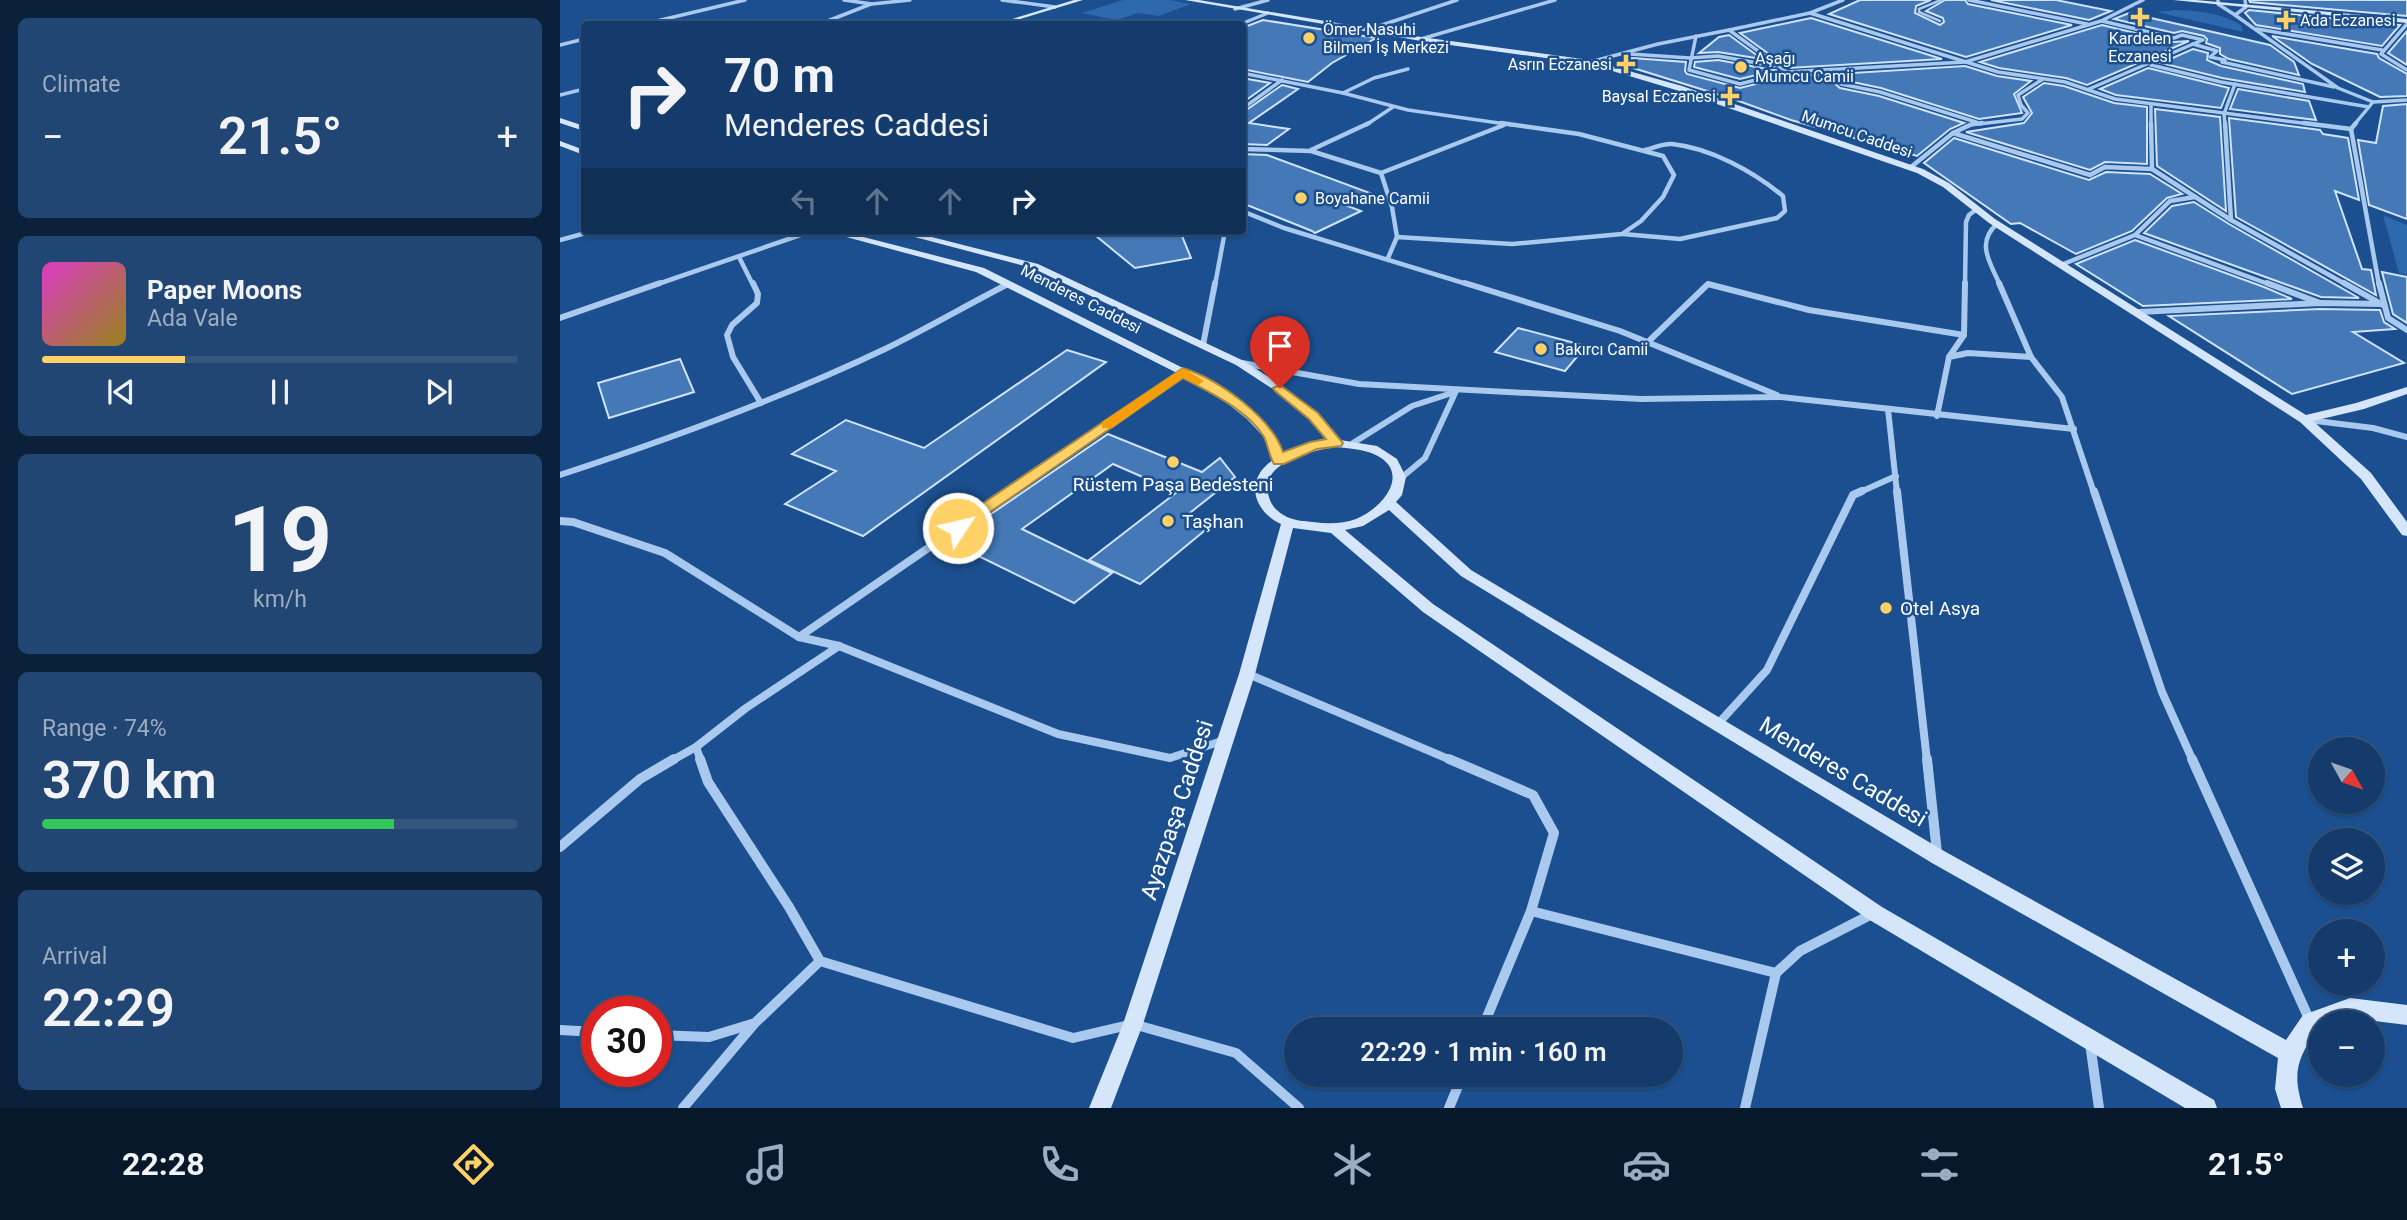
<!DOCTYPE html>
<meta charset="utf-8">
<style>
:root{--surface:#143b6b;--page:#214673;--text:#f1f3f6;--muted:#9dadc1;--line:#33557e;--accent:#ffd166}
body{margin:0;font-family:Roboto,sans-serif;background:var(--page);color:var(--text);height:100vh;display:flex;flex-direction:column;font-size:26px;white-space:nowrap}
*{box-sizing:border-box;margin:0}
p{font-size:23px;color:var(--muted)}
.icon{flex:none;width:38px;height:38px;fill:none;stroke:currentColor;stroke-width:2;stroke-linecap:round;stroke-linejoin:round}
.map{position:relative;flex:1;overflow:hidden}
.side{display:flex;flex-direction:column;gap:18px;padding:18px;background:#0b203b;width:560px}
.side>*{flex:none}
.banner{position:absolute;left:21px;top:21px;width:665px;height:214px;border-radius:7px;box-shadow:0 2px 5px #0004,0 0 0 2px var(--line);background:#143b6b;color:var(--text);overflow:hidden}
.needle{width:46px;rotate:130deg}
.tools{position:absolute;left:1748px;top:737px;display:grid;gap:14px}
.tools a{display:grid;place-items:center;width:77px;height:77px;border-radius:50%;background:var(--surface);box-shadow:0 2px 5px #0004,0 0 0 2px var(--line);font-size:35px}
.speed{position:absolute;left:21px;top:996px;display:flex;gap:14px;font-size:35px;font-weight:700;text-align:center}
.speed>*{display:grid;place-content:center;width:91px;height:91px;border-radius:50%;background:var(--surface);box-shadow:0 2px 5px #0004,0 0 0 2px var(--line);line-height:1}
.speed .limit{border:10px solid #d22;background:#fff;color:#111}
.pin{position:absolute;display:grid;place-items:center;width:60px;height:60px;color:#fff;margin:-72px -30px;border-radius:50% 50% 50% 0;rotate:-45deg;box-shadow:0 0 7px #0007}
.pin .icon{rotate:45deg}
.me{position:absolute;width:77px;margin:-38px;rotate:55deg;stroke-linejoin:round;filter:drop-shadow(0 0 5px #0008)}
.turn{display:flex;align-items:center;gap:24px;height:147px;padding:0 28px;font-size:32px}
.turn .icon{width:91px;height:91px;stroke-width:2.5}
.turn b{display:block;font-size:49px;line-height:60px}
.lanes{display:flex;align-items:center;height:66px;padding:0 28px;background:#0003;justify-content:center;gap:35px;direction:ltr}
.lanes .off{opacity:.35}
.big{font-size:52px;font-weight:600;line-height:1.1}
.side .tile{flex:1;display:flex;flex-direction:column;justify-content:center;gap:10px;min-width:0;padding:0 24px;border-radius:10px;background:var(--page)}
.side .dial{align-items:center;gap:0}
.dial b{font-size:91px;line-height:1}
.song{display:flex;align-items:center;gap:21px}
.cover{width:84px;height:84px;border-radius:10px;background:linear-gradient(135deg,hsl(310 70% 55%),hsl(50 70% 35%))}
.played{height:7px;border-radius:4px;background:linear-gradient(90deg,var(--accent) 30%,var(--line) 30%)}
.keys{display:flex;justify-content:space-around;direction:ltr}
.heat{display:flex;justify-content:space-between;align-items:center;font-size:38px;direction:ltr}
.charge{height:10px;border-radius:5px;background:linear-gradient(90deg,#34c759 74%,var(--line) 0)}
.trip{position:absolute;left:724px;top:1017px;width:399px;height:70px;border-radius:35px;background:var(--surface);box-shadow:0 2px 5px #0004,0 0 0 2px var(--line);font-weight:600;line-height:70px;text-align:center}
.menu{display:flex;height:112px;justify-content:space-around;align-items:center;background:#08182b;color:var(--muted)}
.menu .icon{width:49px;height:49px}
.menu .current{color:var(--accent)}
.menu b{font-size:32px;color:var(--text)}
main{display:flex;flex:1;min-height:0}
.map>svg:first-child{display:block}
.green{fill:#2e69ad}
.building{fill:#4478b7;stroke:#cfe3fa;stroke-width:2}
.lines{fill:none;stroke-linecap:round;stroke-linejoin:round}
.lane{stroke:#a9c9ee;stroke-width:2.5}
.street-far4{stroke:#a9c9ee;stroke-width:3.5}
.street-far3{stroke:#a9c9ee;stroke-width:4.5}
.street-far2{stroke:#a9c9ee;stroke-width:6}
.street-far1{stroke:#a9c9ee;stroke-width:8}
.street{stroke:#a9c9ee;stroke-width:10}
.secondary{fill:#d6e6fa;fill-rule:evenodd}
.route{fill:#ffd166;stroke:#a68842;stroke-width:2}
.slow{fill:#f59e0b}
.poi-dot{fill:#ffd166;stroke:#1b4f8f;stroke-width:2.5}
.labels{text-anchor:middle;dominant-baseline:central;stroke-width:5;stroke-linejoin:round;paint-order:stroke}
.far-poi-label{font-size:16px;fill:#fff;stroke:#1b4f8f;text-anchor:start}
.far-street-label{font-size:16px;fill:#fff;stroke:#1b4f8f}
.poi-label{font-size:19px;fill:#fff;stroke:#1b4f8f;text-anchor:start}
.near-street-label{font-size:23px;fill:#fff;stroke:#1b4f8f}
</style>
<main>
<section class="side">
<div class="tile"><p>Climate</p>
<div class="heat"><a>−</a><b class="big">21.5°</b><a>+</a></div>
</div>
<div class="tile">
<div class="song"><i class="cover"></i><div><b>Paper Moons</b><p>Ada Vale</p></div></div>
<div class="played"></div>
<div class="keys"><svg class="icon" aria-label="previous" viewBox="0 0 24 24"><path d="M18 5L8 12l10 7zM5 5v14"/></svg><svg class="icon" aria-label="pause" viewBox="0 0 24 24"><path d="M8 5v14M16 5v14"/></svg><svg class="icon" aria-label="next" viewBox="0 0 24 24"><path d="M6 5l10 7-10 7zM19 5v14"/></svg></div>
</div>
<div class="tile dial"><b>19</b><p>km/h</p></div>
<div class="tile"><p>Range · 74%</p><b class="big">370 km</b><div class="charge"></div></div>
<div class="tile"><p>Arrival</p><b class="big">22:29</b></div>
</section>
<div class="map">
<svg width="1847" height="1108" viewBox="0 0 1847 1108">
<rect width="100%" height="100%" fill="#1b4f8f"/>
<g class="green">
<polygon points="563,0 609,0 631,4 599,16 578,13 557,20 522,13"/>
<path d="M1616,10C1640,11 1660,13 1681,25L1683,32L1597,12Z"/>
<polygon points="1823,215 1847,225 1847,275 1839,273"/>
</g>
<g class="building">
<polygon points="1300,0 1371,0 1356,6 1355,13 1380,25 1384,22 1383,18 1366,11 1385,0 1405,0 1408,4 1512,25 1406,57 1269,14"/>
<polygon points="1431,0 1496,0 1551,11 1529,20"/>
<polygon points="1689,0 1847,0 1847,16 1690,2"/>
<polygon points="1689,10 1840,25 1822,46 1696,25 1685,13"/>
<polygon points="1569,13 1710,45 1734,62 1739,75 1669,59 1660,54 1660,48 1646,43 1647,39 1644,36 1622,31 1614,33 1554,19"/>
<polygon points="1251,18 1382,59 1228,68 1180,33"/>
<polygon points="703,20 816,38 772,63 748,82 682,69 682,28"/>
<polygon points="1542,25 1613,42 1629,41 1527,85 1506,78 1439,68 1420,62"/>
<polygon points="1847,31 1847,65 1828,53"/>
<polygon points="1169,35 1202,59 1158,52 1139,53 1159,37"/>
<polygon points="1712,36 1817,54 1819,58 1847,74 1847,96 1820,97 1752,64"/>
<polygon points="1633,49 1648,53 1647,60 1661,66 1743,84 1745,92 1662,78 1601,63"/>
<polygon points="1072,58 1126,62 1125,71 1127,74 1180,88 1228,76 1264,74 1280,88 1319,96 1404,123 1390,129 1357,156 1231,120 1176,100 1070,67"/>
<polygon points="1158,60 1213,70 1217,70 1180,79 1134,67 1135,62"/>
<polygon points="1405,66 1437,76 1471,81 1454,94 1462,113 1419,119 1321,88 1283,80 1276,74"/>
<polygon points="1588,68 1669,88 1661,108 1556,95 1540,89"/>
<polygon points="682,78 710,83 682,103"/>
<polygon points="1484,83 1504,86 1554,103 1587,107 1587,164 1545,162 1530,170 1406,132 1464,123 1472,113 1463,97"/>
<polygon points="722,85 738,89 689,123 729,129 707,145 682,144 682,113"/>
<polygon points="1678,89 1749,101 1756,120 1670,109"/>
<polygon points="1847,104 1847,219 1809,205 1798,140 1816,143 1823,106"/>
<polygon points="1595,109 1660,117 1666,211 1597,166"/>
<polygon points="1669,118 1760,130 1763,134 1788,138 1799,200 1775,191 1802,269 1811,270 1816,295 1676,217"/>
<polygon points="1394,138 1529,180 1546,172 1590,174 1622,194 1607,198 1572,231 1516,254 1460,223 1451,224 1364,163"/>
<polygon points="682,154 707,155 810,193 785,205 801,211 755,233 752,231 682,203"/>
<polygon points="1634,202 1669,224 1799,298 1761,297 1584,233 1612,206"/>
<polygon points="530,231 620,231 631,258 575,268"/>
<polygon points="1575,240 1704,287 1732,299 1583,306 1516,264"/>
<polygon points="1822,272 1847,277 1847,323 1833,314"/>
<polygon points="1760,309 1820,310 1824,322 1835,329 1793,332 1844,363 1732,394 1609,316"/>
<polygon points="958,328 1026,346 1005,371 935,352"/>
<polygon points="507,350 546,362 303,536 225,504 276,471 232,454 286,420 364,448"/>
<polygon points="120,359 134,392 49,418 38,383"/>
<polygon points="548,434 642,472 660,458 675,477 626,516 649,527 580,584 529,560 617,492 553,464 462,529 552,573 514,603 390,542"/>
</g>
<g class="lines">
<polyline class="lane" points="1380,21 1359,12 1359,9 1381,0"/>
<g class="street-far4">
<polyline points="284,0 312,4 350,0"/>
<polyline points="442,0 495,7"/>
<polyline points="1409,0 1527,24"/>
<polyline points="1658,0 1658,4 1675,15 1686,7 1685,0"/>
<polyline points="675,9 708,0"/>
<polyline points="1250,13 1438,72 1505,82 1555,99 1758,125"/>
<polyline points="1675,15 1778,88 1813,102 1794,125"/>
<polyline points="1542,21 1614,38 1622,35 1643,40 1633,44 1657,51 1650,57 1665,60 1662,62 1774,87"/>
<polyline points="84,24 185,0"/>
<polyline points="260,24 311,4"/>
<polyline points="681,24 708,13"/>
<polyline points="1847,24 1821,54 1847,70"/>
<polyline points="1697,29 1822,50"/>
<polyline points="807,30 897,0"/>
<polyline points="1169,30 1250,13 1283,0"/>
<polyline points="1136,36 1129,70 1180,84 1227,72"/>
<polyline points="861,39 995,0"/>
<polyline points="0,45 24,39"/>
<polyline points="1070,54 1130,58 1158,56 1214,66"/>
<polyline points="1030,62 1098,44 1169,30 1227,72 1405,62 1541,21 1583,0"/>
<polyline points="1591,65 1661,82 1809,107"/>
<polyline points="1266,70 1281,84 1320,92 1416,122"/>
<polyline points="682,73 783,93 848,110 953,125"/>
<polyline points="1529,89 1633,44"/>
<polyline points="783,93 814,78 848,69"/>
<polyline points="0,95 24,89"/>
<polyline points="1813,102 1847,100"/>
<polyline points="1591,104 1591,125"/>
<polyline points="682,109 722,80"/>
<polyline points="806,125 833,107"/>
<polyline points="1410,125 1462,119 1468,113 1461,105 1458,95 1483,79"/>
<polyline points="1665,125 1664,114 1675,84"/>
</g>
<g class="street-far3">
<polyline points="1422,123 1412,124 1393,133 1530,175 1545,167 1592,169"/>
<polyline points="1591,123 1592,169 1671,220 1787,285"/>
<polyline points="1665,123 1671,220"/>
<polyline points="1744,123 1791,129"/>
<polyline points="1796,123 1791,129 1819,285"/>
<polyline points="682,149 751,151 821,173"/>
<polyline points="751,150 809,123"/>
<polyline points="1351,167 1393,133"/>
<polyline points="1635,197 1610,201 1575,235 1711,285"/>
<polyline points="682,211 724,228 910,285"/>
<path d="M1437,224C1415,243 1431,264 1440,285"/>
<path d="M1063,234L1120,239L1217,218L1225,211L1223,196C1194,172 1151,148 1112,144C1103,143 1094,148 1085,150"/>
<polyline points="837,237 832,207 821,173 944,125"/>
<polyline points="0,240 33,231"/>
<polyline points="179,257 193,285"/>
<polyline points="828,258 837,237 952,244 1062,234 1081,221 1103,197 1114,175 1103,156 1019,134 941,123"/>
<polyline points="1501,265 1575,235"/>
<polyline points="95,285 252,231"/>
<polyline points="655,285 665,231"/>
<polyline points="1147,285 1152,285"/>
<polyline points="1405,285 1406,222 1409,215 1417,209"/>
</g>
<g class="street-far2">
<polyline points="193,283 198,294 197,303 172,325 167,335 173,357 201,403"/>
<polyline points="905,283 1060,331 1217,395"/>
<polyline points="1439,283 1471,357 1502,397 1534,493"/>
<polyline points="1707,283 1760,303"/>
<polyline points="1784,283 1823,305"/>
<polyline points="1819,283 1828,318 1847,330"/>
<polyline points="1579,312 1760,303 1822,304"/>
<polyline points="0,318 100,283"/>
<polyline points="1089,341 1148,284 1249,310 1404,335"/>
<polyline points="643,345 655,283"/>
<polyline points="1389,357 1404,335 1405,283"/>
<polyline points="682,363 799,384 1081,399 1221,397 1514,429"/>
<polyline points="1328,409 1337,493"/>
<polyline points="1377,416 1389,357 1408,353 1471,357"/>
<polyline points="1748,420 1813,428 1847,437"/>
<polyline points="793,443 852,406 892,393"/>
<path d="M0,475C110,439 220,399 325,349C366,329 407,305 448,284"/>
<polyline points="841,478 865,458 896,391"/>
<polyline points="448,493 623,372"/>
<polyline points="1298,493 1336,476"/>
</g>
<g class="street-far1">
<polyline points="1337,491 1367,761"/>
<polyline points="1534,491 1602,692 1633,761"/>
<polyline points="0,521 13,522 105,553 239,637 279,646 498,734 610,758 665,740"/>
<polyline points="239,637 451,491"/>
<polyline points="688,674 893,761"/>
<polyline points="1157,725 1207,670 1293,495 1302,491"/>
<polyline points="136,747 141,761"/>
<polyline points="111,761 136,747 186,708 279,646"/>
</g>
<g class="street">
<polyline points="140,759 148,782 229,907 260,961 513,1038 573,1024 676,1053 739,1108"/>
<polyline points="889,759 973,795 994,833 971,911 922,1029"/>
<polyline points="1367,759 1377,853"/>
<polyline points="1632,759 1750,1021"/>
<polyline points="0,847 80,779 114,759"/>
<polyline points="971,911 1216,973 1240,951 1314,913"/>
<polyline points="0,1030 37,1032"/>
<polyline points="96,1035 149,1037 195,1023 260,961"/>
<polyline points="1530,1043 1539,1108"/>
<polyline points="123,1108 194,1024"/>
<polyline points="889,1108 903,1074"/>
<polyline points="1185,1108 1216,973"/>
</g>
<g class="secondary">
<polygon points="514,0 523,0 444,24 436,24"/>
<polygon points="625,0 639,0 861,37 1030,60 1122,86 1363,169 1389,183 1435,219 1746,415 1796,403 1847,387 1847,394 1804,409 1753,421 1811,473 1847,522 1847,536 1842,535 1801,479 1740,422 1429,223 1383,187 1357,173 1116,90 1029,64 861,41"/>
<polygon points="1613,0 1636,0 1847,19 1847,23"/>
<polygon points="0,118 24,126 24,131 0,123"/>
<polygon points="0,141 24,150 24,155 0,146"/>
<path d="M264,231H280L424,268L627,370L670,395L695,413L716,436L723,454L767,440L749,419L716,391L676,365L472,268L332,231H348L478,264L684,361L724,387L757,413L780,440L817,446L837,459L846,477L842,495L836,502L911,570L1384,851L1726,1040L1743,1015L1790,998L1847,1005V1025L1790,1018L1779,1022H1760V1029L1757,1030C1737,1059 1732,1073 1743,1108H1721L1715,1089L1718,1058L1372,863L901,576L829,510L803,526L785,530L873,604L1322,907L1654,1100L1657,1108H1625L1308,919L863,612L771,533L733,528L695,674L583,1024L551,1108H529L563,1024L679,674L721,524C693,511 684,479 713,460L704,437L687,419L662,399L619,374L416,272ZM776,447C786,448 798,449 808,452C854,467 827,506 796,519C782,524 768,524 753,522C744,521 736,521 727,517C717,512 710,505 708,493C701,462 754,450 776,447Z"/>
</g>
</g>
<path class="route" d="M623,368C658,379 711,417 723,452L750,442L766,439L749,419L715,391L713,388L720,385L758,413L783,443L781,446L757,449L724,464H714C709,455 708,445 704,437C688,410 650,393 623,378L403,531H392L390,528L392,524Z"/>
<polygon class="slow" points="623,368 644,381 638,385 623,378 552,428 542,428 542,422"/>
<g class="poi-dot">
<path d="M1576.5 6.5h7v7h7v7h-7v7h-7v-7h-7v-7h7z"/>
<path d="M1722.5 9.5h7v7h7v7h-7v7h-7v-7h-7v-7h7z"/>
<circle cx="749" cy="38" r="7"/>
<path d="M1062.5 53.5h7v7h7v7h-7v7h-7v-7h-7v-7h7z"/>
<circle cx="1181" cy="67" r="7"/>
<path d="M1166.5 85.5h7v7h7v7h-7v7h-7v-7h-7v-7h7z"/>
<circle cx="741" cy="198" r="7"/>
<circle cx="981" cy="349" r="7"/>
<circle cx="613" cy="462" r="7"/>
<circle cx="608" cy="521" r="7"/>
<circle cx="1326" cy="608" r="7"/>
</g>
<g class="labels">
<g class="far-poi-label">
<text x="1740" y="20">Ada Eczanesi</text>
<text x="763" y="29">Ömer Nasuhi<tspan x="763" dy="18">Bilmen İş Merkezi</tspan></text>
<text x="1580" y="38" text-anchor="middle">Kardelen<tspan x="1580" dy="18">Eczanesi</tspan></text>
<text x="1195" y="58">Aşağı<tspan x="1195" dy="18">Mumcu Camii</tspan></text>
<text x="1052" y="64" text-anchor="end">Asrın Eczanesi</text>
<text x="1156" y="96" text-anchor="end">Baysal Eczanesi</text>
<text x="755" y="198">Boyahane Camii</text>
<text x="995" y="349">Bakırcı Camii</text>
</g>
<g class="far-street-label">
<text transform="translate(1297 134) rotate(19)">Mumcu Caddesi</text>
<text transform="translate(521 299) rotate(27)">Menderes Caddesi</text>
</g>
<g class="poi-label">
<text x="613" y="484" text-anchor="middle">Rüstem Paşa Bedesteni</text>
<text x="622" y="521">Taşhan</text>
<text x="1340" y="608">Otel Asya</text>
</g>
<g class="near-street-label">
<text transform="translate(1283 772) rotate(31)">Menderes Caddesi</text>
<text transform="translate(617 810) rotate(-72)">Ayazpaşa Caddesi</text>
</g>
</g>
</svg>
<div class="tools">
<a><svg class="needle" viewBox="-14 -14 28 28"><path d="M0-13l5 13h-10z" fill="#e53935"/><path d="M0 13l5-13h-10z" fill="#9dadc1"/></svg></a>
<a><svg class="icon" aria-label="layers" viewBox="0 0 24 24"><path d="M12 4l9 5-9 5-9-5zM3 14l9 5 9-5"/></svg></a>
<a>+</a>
<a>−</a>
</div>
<div class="speed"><div class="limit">30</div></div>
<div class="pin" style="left:720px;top:388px;background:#d93025"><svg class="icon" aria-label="arrive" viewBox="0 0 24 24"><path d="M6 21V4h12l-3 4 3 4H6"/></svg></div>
<svg class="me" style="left:398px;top:528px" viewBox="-20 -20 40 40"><circle r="17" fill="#ffd166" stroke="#fff" stroke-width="3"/><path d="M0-11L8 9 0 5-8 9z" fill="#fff"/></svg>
<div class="trip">22:29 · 1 min · 160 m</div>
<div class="banner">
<div class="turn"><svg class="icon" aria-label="right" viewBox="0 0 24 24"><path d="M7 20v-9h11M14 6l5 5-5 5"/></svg><div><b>70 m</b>Menderes Caddesi</div></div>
<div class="lanes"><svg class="icon off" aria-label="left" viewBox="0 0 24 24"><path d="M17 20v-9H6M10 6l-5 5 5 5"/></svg><svg class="icon off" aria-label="ahead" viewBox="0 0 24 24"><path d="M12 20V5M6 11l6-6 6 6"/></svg><svg class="icon off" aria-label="ahead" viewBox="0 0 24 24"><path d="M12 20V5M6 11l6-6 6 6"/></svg><svg class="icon" aria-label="right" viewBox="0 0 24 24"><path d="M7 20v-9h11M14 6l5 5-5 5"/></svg></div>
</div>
</div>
</main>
<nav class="menu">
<b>22:28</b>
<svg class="icon current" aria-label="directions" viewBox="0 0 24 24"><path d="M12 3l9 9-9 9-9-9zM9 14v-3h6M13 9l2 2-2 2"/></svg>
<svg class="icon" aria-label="music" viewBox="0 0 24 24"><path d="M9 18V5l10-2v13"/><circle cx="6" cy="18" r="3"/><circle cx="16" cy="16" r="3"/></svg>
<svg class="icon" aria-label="phone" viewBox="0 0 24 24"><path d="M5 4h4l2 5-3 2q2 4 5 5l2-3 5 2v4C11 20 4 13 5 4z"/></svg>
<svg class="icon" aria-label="climate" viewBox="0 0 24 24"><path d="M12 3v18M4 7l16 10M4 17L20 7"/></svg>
<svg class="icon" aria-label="car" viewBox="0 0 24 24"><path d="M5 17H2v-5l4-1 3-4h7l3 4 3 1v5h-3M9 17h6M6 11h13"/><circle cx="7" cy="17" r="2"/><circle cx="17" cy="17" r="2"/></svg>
<svg class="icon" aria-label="filters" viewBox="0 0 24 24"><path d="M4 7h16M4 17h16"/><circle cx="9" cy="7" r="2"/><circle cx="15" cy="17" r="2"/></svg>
<b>21.5°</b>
</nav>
